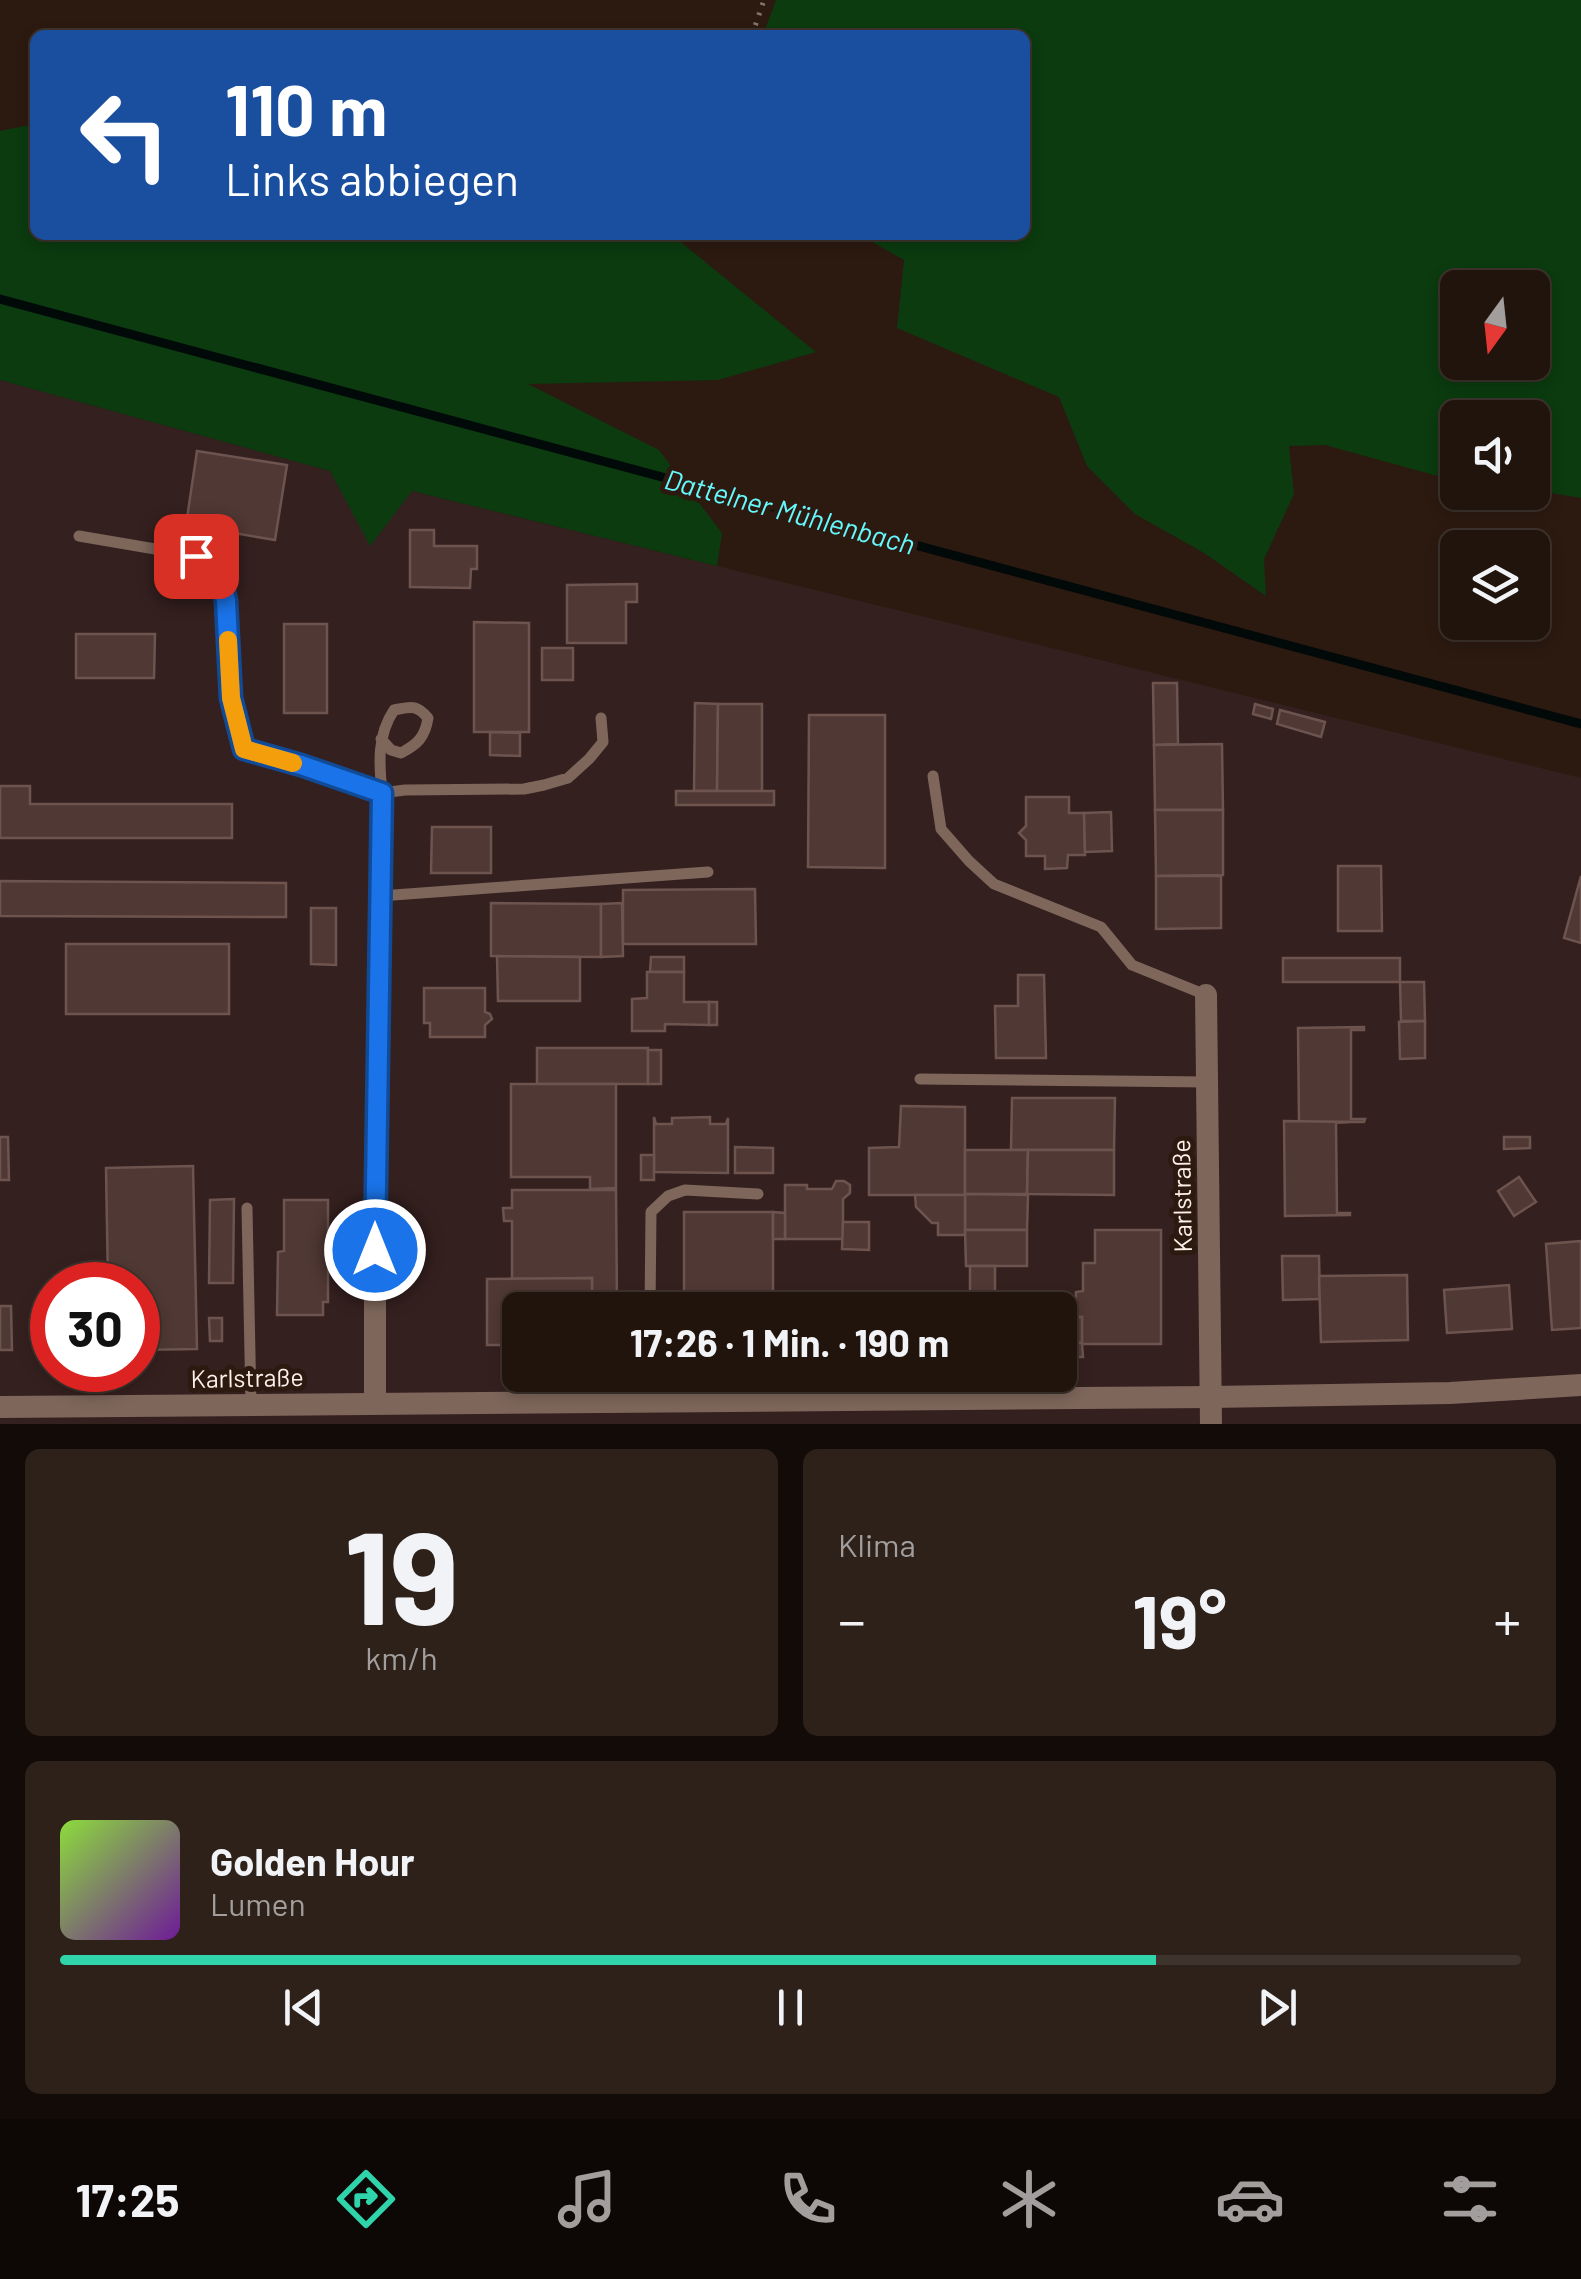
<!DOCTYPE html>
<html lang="de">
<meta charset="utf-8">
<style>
:root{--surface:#21140c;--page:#2d211a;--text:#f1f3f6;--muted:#a29e9d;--line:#3e332d;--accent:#30d4aa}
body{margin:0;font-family:Barlow,sans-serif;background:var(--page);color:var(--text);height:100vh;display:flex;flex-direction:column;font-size:38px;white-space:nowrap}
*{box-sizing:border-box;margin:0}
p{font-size:32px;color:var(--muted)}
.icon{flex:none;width:55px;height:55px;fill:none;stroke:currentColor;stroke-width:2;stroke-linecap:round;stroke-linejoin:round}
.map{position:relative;height:1424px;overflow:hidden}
.drawer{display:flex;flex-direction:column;gap:25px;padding:25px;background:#120b07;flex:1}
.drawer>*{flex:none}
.banner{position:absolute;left:30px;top:30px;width:1000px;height:210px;border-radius:15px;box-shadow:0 5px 15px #0003,0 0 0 2px var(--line);background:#1a4fa0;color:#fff;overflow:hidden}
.needle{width:65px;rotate:195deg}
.controls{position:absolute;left:1440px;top:270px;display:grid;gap:20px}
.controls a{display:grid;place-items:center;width:110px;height:110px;border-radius:15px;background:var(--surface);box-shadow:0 5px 15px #0003,0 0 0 2px var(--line);font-size:50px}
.speed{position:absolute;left:30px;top:1262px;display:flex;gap:20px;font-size:50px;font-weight:700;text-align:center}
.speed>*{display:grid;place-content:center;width:130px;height:130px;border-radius:50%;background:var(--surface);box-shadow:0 5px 15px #0003,0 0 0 2px var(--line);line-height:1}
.speed .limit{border:15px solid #d22;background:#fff;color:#111}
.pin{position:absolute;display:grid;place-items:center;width:85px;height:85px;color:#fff;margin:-42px;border-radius:20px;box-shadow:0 5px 15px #0006}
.me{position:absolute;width:110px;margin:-55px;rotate:0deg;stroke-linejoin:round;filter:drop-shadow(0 0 8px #0008)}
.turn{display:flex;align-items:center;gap:35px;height:210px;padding:0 30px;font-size:45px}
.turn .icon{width:130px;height:130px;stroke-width:2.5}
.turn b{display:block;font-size:70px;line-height:85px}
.big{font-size:75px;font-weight:700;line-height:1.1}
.drawer .widget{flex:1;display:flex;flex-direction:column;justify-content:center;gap:15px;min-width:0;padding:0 35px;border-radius:15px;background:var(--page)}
.drawer .dial{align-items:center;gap:0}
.dial b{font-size:130px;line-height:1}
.song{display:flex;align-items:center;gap:30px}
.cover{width:120px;height:120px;border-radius:15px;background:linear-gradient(135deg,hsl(90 70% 55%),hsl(280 70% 35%))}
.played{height:10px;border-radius:5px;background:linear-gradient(90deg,var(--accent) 75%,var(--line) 75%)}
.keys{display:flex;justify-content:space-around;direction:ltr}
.heat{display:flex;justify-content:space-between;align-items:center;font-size:55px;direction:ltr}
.drawer .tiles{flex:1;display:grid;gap:25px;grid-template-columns:1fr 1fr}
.widget:last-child{grid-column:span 2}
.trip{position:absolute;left:502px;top:1292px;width:575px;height:100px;border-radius:15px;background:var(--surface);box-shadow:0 5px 15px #0003,0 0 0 2px var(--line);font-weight:700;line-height:100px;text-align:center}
.dock{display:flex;height:160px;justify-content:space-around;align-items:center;background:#0d0805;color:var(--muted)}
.dock .icon{width:70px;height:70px}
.dock .on{color:var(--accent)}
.dock b{font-size:45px;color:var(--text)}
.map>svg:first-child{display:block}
.industrial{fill:#34201f;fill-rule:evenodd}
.green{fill:#0b3b0f;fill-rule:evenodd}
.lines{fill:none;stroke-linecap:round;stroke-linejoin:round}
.stream{stroke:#010909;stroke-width:9}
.building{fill:#503834;stroke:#6d544f;stroke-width:2.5}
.path{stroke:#84746c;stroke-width:5;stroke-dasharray:2.5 8;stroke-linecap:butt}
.service{stroke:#7e665b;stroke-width:11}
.minor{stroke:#7e665b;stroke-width:22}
.route-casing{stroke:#114b97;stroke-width:25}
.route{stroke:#1a73e8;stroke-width:18}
.slow{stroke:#f59e0b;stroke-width:18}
.labels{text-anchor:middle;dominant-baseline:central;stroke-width:10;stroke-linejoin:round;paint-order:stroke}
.street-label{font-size:25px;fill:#fef1ea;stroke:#2c1a10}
.water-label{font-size:28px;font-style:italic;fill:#65f9fd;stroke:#2c1a10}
</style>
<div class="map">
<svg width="1581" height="1424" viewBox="0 0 1581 1424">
<rect width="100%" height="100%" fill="#2c1a10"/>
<path class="industrial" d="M0,380L330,471L1581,778V1424H0ZM52,1285H138V1370H52ZM520,1310H1060V1375H520Z"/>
<g class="green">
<path d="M776,0H1581V498L1533,490L1532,418H1458L1457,479L1434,475L1325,445L1289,446L1294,494L1264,559L1266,596L1204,553L1135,514L1087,466L1059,397L897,328L904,260L860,235H1025V35H763ZM1458,288H1532V362H1458Z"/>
<polygon points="35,124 35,235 672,235 816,352 718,380 528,384 659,450 722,533 717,566 412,491 370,546 330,471 0,380 0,131"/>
</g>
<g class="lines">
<polyline class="stream" points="0,299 1581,724"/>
</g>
<g class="building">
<polygon points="197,451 287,465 275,540 186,525"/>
<polygon points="410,530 434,530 434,546 477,546 477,569 471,569 470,588 410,587"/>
<polygon points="637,584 637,602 626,602 626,643 567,643 567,585"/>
<polygon points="474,622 529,623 529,732 474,732"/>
<rect x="284" y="624" width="43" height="89"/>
<polygon points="76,634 155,634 154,678 76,678"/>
<rect x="542" y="648" width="31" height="32"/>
<polygon points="1153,683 1177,683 1178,744 1154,745"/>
<polygon points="695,703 718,704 717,791 694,791"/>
<polygon points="718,704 762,704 762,792 717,791"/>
<polygon points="1255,704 1273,709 1271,719 1253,714"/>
<polygon points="1280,710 1325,722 1321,737 1277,724"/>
<polygon points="809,715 885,715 885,868 808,867"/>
<polygon points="490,732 520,733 520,756 490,755"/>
<polygon points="1222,744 1223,810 1155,810 1154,745"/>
<polygon points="0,786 30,786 30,804 232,804 232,838 0,838"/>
<rect x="676" y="791" width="98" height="14"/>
<polygon points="1026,797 1069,797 1069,813 1084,813 1085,855 1068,855 1067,868 1045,869 1045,856 1026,856 1026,840 1019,833 1026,826"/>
<polygon points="1155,810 1223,810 1223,875 1156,876"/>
<polygon points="1111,812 1112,851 1085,852 1084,813"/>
<polygon points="432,827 491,827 491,873 431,873"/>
<polygon points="1338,866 1381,866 1382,931 1338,931"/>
<polygon points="1156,876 1221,876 1221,928 1156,929"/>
<polygon points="1581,876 1581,943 1564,938"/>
<polygon points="0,881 286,883 286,917 0,916"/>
<polygon points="755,889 756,944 623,944 623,890"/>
<polygon points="491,903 601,904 601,957 491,956"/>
<polygon points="622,903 623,956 601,957 601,904"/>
<polygon points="311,908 336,908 336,965 311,964"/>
<rect x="66" y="944" width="163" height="70"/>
<polygon points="497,956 580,957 580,1001 498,1001"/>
<polygon points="651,957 684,957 684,972 650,972"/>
<rect x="1283" y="958" width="117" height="24"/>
<polygon points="647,972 684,972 684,1002 709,1002 709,1025 665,1024 665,1031 632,1031 632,999 647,998"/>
<polygon points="1018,975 1044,975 1046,1058 996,1058 995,1006 1018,1006"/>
<polygon points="1400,982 1424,982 1425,1021 1401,1021"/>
<polygon points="424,988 485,988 485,1012 490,1014 492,1019 485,1025 485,1037 430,1037 430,1023 424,1023"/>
<rect x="709" y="1002" width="8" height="23"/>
<polygon points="1425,1021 1425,1058 1400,1059 1399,1022"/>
<polygon points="1364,1027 1364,1030 1351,1030 1351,1119 1365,1119 1364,1122 1299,1122 1298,1028"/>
<rect x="537" y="1048" width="111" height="36"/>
<rect x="648" y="1050" width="13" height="34"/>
<polygon points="511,1084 616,1084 616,1188 590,1189 590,1177 511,1177"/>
<polygon points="1012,1098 1115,1098 1114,1150 1011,1150"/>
<polygon points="901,1106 965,1107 965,1195 869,1195 869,1148 899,1147"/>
<polygon points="654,1117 656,1124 672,1124 672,1118 710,1117 710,1124 726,1124 728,1118 728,1173 654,1172"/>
<polygon points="1284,1121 1349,1122 1336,1123 1337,1213 1350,1213 1350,1215 1285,1216"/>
<polygon points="0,1137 8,1137 9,1180 0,1180"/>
<polygon points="1504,1137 1530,1137 1530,1148 1504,1149"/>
<polygon points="735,1147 773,1148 773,1173 735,1173"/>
<polygon points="965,1150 1028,1150 1027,1194 965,1194"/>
<polygon points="1028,1150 1114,1150 1114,1195 1027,1194"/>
<rect x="641" y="1155" width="13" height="25"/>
<polygon points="193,1166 197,1349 138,1350 138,1285 108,1285 106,1168"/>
<polygon points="1519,1177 1536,1202 1514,1216 1498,1191"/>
<polygon points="836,1181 844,1181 850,1185 850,1193 843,1199 843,1239 785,1239 785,1185 807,1185 807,1189 832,1189"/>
<polygon points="512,1190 616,1190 617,1305 592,1305 592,1278 512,1279 512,1221 504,1221 503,1208 512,1208"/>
<polygon points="965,1194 1028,1195 1027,1230 965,1230"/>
<polygon points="915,1195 965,1195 965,1235 938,1235 938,1223 932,1223 916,1207"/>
<polygon points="234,1199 233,1283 209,1283 210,1200"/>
<polygon points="284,1200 328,1200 328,1302 323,1302 323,1315 277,1315 278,1252 284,1251"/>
<rect x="684" y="1212" width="89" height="98"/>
<polygon points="773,1212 785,1213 785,1239 773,1239"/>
<polygon points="843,1222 869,1222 869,1250 842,1249"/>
<polygon points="965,1230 1027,1230 1027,1266 966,1266"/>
<polygon points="1095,1230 1161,1230 1161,1344 1082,1344 1082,1317 1075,1317 1076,1292 1083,1291 1083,1263 1095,1263"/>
<polygon points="1581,1241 1581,1328 1552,1330 1546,1244"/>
<polygon points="1282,1256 1319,1256 1320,1299 1283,1300"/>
<rect x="970" y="1266" width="25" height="44"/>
<polygon points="1407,1275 1408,1340 1321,1342 1319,1276"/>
<polygon points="592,1278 592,1310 520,1310 520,1345 487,1345 487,1279"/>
<polygon points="1509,1285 1512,1329 1447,1333 1444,1290"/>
<polygon points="773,1292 868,1293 868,1310 773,1310"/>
<polygon points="0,1306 11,1306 12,1350 0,1350"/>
<rect x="1069" y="1317" width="13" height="26"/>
<polygon points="209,1318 222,1318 222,1341 210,1341"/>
<polygon points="1060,1343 1082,1343 1083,1357 1060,1357"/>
</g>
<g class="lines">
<polyline class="path" points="752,35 764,0"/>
<g class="service">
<polyline points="79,536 196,556 220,574 226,601 231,699 244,749 301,765 382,793 405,790 524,789 544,785 568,778 589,759 603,742 601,718"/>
<path d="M381,739L391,750L401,753C418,744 425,737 428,718C416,704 411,707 394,710C377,735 379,764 382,793"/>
<polyline points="933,776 941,829 969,861 994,884 1101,927 1132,965 1206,995"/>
<polyline points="380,896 708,872"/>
<polyline points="920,1079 1207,1082"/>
<polyline points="247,1208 251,1404"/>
<polyline points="650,1310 651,1212 668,1196 685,1190 758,1194"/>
<polyline points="649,1401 649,1375"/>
</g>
<g class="minor">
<polyline points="1206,995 1211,1424"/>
<polyline points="375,1403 375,1212 382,793"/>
<polyline points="0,1407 1211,1397 1450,1393 1581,1385"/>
</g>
</g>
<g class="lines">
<g class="route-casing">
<polyline id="route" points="196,556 220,574 226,601 231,698 244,749 301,765 382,793 375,1250"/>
</g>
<use href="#route" class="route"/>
<polyline class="slow" points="228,640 231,698 244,749 293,763"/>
</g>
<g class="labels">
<g class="street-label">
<text transform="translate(1181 1196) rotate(-91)">Karlstraße</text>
<text transform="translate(247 1377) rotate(-1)">Karlstraße</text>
</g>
<g class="water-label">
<text transform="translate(790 511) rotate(15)">Dattelner Mühlenbach</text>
</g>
</g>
</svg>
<div class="controls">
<a><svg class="needle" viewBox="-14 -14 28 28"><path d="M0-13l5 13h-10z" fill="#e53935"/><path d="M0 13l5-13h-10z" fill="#a29e9d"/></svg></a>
<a><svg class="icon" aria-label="sound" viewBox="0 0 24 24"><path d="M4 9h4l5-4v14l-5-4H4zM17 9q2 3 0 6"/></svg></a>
<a><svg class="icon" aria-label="layers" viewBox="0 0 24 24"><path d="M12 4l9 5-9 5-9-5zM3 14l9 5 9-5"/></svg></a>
</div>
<div class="speed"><div class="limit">30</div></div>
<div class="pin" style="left:196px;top:556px;background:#d93025"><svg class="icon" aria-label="arrive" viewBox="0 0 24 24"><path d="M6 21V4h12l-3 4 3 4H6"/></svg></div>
<svg class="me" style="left:375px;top:1250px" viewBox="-20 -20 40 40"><circle r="17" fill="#1a73e8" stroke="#fff" stroke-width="3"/><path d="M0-11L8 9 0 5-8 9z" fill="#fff"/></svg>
<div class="trip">17:26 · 1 Min. · 190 m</div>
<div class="banner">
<div class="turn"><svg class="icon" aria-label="left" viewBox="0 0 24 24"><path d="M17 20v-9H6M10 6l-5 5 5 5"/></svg><div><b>110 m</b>Links abbiegen</div></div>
</div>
</div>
<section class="drawer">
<div class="tiles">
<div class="widget dial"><b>19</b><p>km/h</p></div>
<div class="widget"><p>Klima</p>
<div class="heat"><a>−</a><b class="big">19°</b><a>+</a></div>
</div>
<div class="widget">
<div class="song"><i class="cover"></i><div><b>Golden Hour</b><p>Lumen</p></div></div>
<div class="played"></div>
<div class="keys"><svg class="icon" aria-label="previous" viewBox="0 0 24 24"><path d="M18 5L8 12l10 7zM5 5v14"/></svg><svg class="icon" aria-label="pause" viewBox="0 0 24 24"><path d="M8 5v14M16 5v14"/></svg><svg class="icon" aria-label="next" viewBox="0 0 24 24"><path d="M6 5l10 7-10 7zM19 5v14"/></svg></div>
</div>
</div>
</section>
<nav class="dock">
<b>17:25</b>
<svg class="icon on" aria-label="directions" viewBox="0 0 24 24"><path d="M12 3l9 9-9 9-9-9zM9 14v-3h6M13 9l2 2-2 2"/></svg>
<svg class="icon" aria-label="music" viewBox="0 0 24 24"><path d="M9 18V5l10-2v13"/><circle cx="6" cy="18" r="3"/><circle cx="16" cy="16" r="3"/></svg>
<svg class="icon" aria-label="phone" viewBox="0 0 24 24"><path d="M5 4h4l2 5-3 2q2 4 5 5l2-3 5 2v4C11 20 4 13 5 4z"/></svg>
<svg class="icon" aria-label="climate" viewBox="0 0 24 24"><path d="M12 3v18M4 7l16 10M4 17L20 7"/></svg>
<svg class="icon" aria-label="car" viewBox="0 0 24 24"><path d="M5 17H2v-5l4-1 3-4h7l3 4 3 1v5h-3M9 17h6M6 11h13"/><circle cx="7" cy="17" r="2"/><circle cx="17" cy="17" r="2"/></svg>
<svg class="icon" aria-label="filters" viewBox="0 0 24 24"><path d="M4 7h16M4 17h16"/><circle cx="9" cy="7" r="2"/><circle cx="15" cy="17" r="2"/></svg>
</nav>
